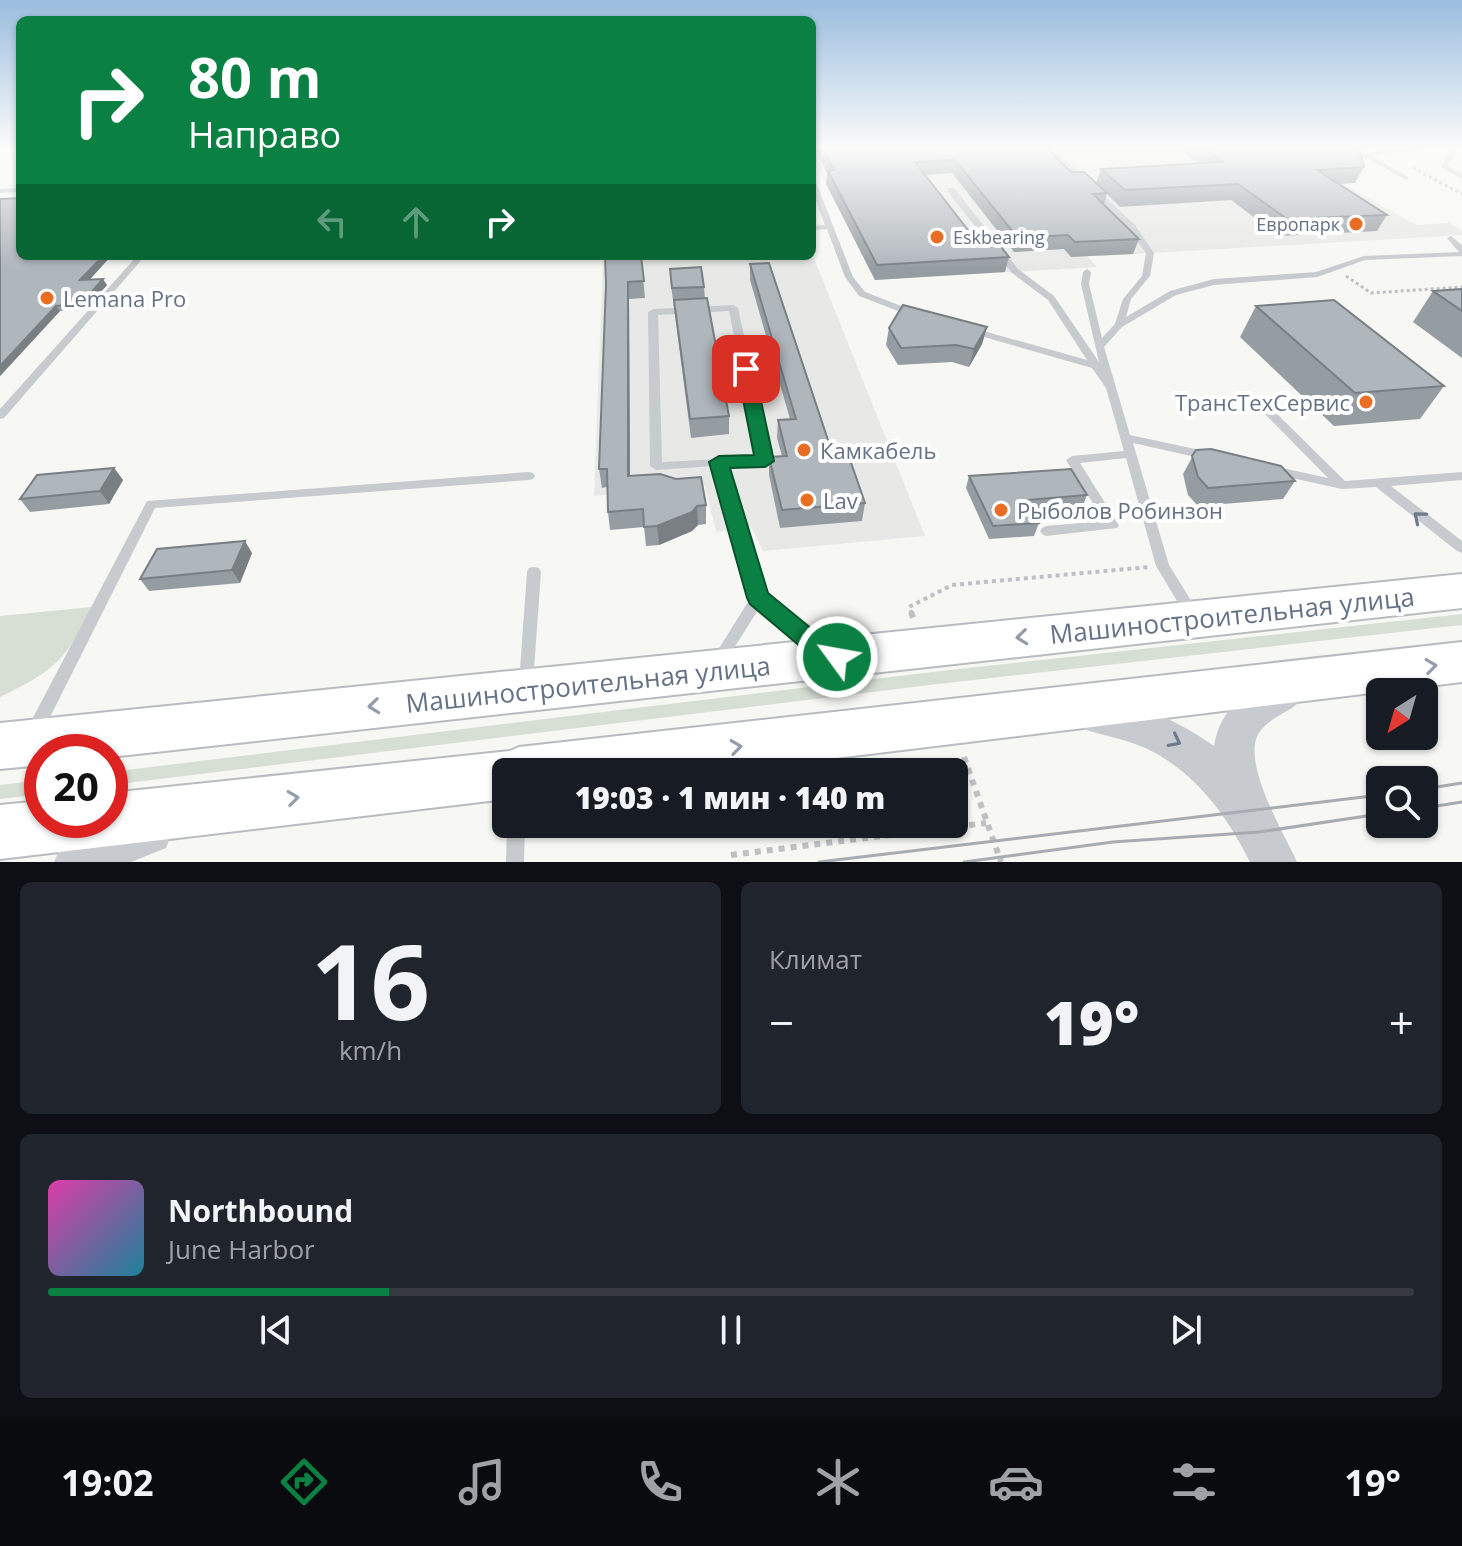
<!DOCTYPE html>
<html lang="ru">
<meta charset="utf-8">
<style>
:root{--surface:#171b24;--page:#20242c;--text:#f1f3f6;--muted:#9ea1a6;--line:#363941;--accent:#0b8043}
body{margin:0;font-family:"Open Sans",sans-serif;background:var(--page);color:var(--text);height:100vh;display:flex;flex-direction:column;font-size:30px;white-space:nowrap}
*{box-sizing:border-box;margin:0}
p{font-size:26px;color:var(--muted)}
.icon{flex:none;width:44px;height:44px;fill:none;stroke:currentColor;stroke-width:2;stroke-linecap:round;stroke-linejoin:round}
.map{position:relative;height:862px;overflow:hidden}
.panel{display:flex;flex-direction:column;gap:20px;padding:20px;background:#0d0f14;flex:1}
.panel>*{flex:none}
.hud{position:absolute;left:16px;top:16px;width:800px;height:244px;border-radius:12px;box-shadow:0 2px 6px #0004;background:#0b8043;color:#fff;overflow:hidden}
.needle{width:52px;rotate:217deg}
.fabs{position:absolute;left:1366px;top:678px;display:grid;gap:16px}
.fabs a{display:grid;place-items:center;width:72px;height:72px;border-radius:12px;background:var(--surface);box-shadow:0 2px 6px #0004;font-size:40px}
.speed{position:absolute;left:24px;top:734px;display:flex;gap:16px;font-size:40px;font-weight:700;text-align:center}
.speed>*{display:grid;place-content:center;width:104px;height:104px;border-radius:50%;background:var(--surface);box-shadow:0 2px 6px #0004;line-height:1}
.speed .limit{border:12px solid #d22;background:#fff;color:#111}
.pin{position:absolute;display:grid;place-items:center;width:68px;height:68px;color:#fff;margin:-34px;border-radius:16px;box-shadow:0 4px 12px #0006}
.me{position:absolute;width:88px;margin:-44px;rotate:302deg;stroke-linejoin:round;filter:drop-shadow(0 0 6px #0008)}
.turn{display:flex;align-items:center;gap:28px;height:168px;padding:0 40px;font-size:36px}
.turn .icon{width:104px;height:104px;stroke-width:2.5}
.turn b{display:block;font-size:56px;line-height:68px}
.lanes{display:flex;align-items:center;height:76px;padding:0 40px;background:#0003;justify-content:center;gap:40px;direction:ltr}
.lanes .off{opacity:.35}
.big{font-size:60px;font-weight:800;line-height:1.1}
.panel .tile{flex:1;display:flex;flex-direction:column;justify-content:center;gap:12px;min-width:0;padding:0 28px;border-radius:12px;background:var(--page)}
.panel .dial{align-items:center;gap:0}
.dial b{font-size:104px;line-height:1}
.song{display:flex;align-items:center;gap:24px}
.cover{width:96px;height:96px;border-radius:12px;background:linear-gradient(135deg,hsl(320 70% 55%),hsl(190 70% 35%))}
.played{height:8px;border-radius:4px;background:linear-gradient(90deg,var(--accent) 25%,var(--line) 25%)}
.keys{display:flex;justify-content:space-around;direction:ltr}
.heat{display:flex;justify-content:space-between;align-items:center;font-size:44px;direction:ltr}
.panel .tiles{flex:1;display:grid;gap:20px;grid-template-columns:1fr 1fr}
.tile:last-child{grid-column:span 2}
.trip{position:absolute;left:492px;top:758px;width:476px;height:80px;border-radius:12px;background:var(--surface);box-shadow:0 2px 6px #0004;font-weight:800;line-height:80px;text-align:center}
.menu{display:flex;height:128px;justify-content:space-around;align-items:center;background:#090b0e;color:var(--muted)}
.menu .icon{width:56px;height:56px}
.menu .selected{color:var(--accent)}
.menu b{font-size:36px;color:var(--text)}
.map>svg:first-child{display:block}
.built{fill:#e8e8e7}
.green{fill:#d7dfd5}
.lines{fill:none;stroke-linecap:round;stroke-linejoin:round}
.primary-casing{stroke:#b8bbc0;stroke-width:4}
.path-far2{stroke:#bec0c3;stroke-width:3;stroke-dasharray:3 3;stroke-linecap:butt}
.path-far1{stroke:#bec0c3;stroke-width:4;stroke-dasharray:4 4;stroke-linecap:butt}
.path{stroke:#bec0c3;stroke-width:6;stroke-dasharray:6 6;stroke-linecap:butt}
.service{fill:#c7cace;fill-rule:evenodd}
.tertiary{fill:#c7cace;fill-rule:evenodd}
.primary{fill:#fff;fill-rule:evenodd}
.tram{stroke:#a7abb2;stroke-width:3}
.wall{fill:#969da2}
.shaded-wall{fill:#7a7f84}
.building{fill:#afb6bc;stroke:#7a7f84;stroke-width:2}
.oneway{stroke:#6f7b8d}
.oneway2{stroke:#939caa}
.route{fill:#0b8043;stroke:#07532c;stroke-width:2}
.poi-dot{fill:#e96e23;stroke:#fff;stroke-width:3}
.labels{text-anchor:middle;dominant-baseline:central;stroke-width:8;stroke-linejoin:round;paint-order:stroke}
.far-poi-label{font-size:18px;fill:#657286;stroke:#fff;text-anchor:end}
.poi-label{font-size:22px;fill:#657286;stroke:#fff;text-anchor:start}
.near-street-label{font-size:26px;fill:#657286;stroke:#fff}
</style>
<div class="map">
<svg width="1462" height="862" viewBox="0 0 1462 862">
<rect width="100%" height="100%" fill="#f7f7f4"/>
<g class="built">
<polygon points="812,148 1281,148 1416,225 1449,223 1462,231 1462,235 1101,256 999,159 1097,267 875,280 812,155"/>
<polygon points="812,253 925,536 763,551 751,527 716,532 705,486 594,496 603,256 812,256"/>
</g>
<g class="green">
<path d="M92,607C65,661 55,670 0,697V616Z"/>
<polygon points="1462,614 1462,625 938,684 110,785 110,772 932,672"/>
<polygon points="42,780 42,794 0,799 0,785"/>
</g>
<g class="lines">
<g class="primary-casing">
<g id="primary">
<polygon points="1462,574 1462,608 110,757 110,752 42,752 42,765 0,769 0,723"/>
<polygon points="1462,642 1462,682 721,772 506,772 506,799 0,859 0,805 42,801 42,820 110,820 110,793 510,751 519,747"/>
</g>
</g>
<g class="path-far2">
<polyline points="1413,168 1462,194"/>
<polyline points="1346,276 1371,293 1462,287"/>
</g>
<polyline class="path-far1" points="912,614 909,607 952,585 1149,567"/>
<g class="path">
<polyline points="911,612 915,623"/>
<polyline points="964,757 1001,862"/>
<polyline points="731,855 986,823"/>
</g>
<g class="service">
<polygon points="1046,148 1053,148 1135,225 1154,253 1150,276 1131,299 1126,317 1170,291 1214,279 1316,272 1364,256 1459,252 1447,238 1451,236 1462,245 1462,256 1365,260 1317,277 1214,285 1176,295 1122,327 1104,347 1130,435 1209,452 1215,456 1209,460 1133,443 1169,565 1200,615 1198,619 1193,621 1188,619 1156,566 1126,458 1080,463 1117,522 1119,525 1117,528 1046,536 1042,534 1040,531 1042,528 1046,526 1104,521 1066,460 1072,456 1124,451 1106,388 1092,368 970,333 968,331 973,328 1087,360 1048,300 1012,273 948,192 948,188 954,188 1018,269 1054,296 1099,362 1081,284 1083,272 1087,269 1091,272 1089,284 1102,338 1115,324 1123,299 1142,276 1146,253 1129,229"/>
<polygon points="1349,148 1357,148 1366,153 1408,148 1431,148 1372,156 1408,177 1408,179 1406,180"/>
<polygon points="1452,148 1458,148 1448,166 1462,174 1462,179 1441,167"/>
<polygon points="812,180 816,182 853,277 865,292 917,312 917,316 911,316 859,296 845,277 827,229 812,230 812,226 825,225 812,191"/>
<polygon points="20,188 20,192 0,193 0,189"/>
<polygon points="137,256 145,256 4,418 0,419 0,409"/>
<path d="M733,305L738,308L771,461L765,465L726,466L764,595L824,643L826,647L824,651L819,653L814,651L760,607L725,662L720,664L715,662L713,658L751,597L714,466L656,470L650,466L648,312L653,309ZM729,311L759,457L662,462L658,315Z"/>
<polygon points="1268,408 1272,409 1345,481 1462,472 1462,480 1391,486 1462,541 1462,553 1457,551 1376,487 1342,489 1269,473 1267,470 1269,467 1273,466 1328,478 1264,413 1263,411 1264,409"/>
<polygon points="529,472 533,473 535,476 533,479 529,480 155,508 40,737 34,739 28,737 26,732 28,727 147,501"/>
<polygon points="534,567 539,568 541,572 533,683 531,688 526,690 521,688 519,683 527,572 529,568"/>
<polygon points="507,824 525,824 524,862 506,862"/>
</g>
<g class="tertiary">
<path d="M1289,673L1303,678L1308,690C1299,710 1276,713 1262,729C1236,756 1285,834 1297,862H1250C1226,814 1194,770 1143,747C1122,738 1099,735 1078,727L1072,714L1078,701C1114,687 1184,724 1214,746C1221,704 1252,686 1289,673Z"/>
<polygon points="150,810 166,816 172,832 166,848 131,862 54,862 61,846"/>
</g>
<use href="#primary" class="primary"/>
<g class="tram">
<polyline points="1424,789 1462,783"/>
<polyline points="1424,808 1462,802"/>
<polyline points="819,862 1380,795"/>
<polyline points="964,862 1113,842 1259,832 1380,814"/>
</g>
</g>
<g class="wall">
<polygon points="815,148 1047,148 1071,172 1096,183 1101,169 1198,163 1177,148 1351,148 1364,167 1355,183 1338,184 1387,215 1377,231 1279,236 1231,200 1120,207 1107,194 1104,204 1139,239 1133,254 1071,257 1064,249 1014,252 952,173 925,175 975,239 1009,257 1005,272 875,280 826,184 827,173"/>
<polygon points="0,199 111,256 89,280 107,285 84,310 60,311 0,376"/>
<polygon points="641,256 645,298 629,299 630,476 706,505 706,524 698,525 692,531 659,545 646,546 644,527 610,530 608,512 607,487 602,488 599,469 606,284"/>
<polygon points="750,264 832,452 865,503 862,521 780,528 769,475 769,457 782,456 777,438 778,420 790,419 750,280"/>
<polygon points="670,269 704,287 705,298 729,416 729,434 691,438 671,285"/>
<polygon points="1462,289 1462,358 1413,322 1433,291"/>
<polygon points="1256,306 1444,386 1420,419 1334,426 1240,337"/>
<polygon points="987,327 982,344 969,367 952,362 898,365 886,345 889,328"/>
<polygon points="1196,450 1295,481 1283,499 1198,506 1188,495 1183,474"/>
<polygon points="114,468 123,480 109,504 30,512 20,499"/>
<polygon points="969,476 1087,495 1082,508 1033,512 1039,523 1034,536 989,539 966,488"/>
<polygon points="252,553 240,583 149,591 140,579"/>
<polygon points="756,824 819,824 819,831 781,838 781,835 758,838"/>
</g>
<g class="shaded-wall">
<polygon points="103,256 111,256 84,286 80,280"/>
<polygon points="103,279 107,285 84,310 81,304"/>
<polygon points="628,282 629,299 630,494 628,476"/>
<polygon points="56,306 60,311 0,376 0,366"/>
<polygon points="987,327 982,344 969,367 974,349"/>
<polygon points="114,468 123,480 109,504 100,491"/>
<polygon points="697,506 698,525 692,531 659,545 657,526"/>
<polygon points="245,541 252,553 240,583 232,570"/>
</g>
<g class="building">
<polygon points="822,148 1047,148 1071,172 1084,172 1107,193 1093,194 1139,239 1075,242 1068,235 1018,238 955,160 915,162 975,239 994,238 1009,257 877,265 828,171 834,170"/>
<polygon points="1204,148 1351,148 1361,154 1364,167 1317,170 1387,215 1287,219 1238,184 1125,190 1101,169 1223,162"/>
<polygon points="20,198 20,256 103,256 80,280 103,279 81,304 56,306 0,366 0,199"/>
<polygon points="605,256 641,256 644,281 628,282 628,476 660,474 676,479 701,477 706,505 697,506 692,512 657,526 644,527 643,509 608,512 607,469 599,469 606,284"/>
<polygon points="769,263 832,452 847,451 865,503 782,510 769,457 787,456 778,420 796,419 750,264"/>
<polygon points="701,267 704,287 672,288 670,269"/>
<polygon points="1462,289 1462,311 1433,291"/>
<polygon points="707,298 729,416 690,419 674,300"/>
<polygon points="1334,300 1444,386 1355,393 1256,306"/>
<polygon points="903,305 987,327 974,349 956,345 901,348 889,328"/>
<polygon points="1211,449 1281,466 1295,481 1208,488 1198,477 1192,456 1196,450"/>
<polygon points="114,468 100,491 20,499 37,475"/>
<polygon points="1071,469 1087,495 1027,500 1039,523 993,526 969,476"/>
<polygon points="245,541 232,570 140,579 157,549"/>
<polygon points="757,824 819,824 820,825 782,833 781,829 758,832"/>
</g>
<defs><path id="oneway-chevron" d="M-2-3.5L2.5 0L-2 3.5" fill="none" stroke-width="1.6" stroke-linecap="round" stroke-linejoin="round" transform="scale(2)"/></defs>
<g class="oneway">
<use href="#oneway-chevron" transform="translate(1419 517) rotate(-140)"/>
<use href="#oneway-chevron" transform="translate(1175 741) rotate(27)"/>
</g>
<g class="oneway2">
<use href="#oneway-chevron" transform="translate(1022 637) rotate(174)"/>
<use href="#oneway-chevron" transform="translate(1431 666) rotate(-7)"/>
<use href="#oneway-chevron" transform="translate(374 706) rotate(174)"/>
<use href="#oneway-chevron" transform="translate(736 747) rotate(-7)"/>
<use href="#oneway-chevron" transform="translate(293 798) rotate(-7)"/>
</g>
<linearGradient id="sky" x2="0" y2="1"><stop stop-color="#99bdde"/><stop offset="0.55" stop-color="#fbfbfa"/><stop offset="1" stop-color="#fbfbfa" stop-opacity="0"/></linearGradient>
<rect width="1462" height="269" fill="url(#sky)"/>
<polygon class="route" points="746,364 754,369 774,461 765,467 730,468 768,593 818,634 846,650 849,657 846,665 837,668 802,648 750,604 747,598 709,462 719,456 754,455 737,369"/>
<g class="poi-dot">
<circle cx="1356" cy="224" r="8"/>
<circle cx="937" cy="237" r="8"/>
<circle cx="47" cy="298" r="8"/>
<circle cx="1366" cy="402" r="8"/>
<circle cx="804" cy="450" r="8"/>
<circle cx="807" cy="500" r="8"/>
<circle cx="1001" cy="510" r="8"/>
</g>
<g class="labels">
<g class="far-poi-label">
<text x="1340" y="224">Европарк</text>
<text x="953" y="237" text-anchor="start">Eskbearing</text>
</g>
<g class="poi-label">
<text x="63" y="298">Lemana Pro</text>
<text x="1350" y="402" text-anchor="end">ТрансТехСервис</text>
<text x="820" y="450">Камкабель</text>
<text x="823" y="500">Lav</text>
<text x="1017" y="510">Рыболов Робинзон</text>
</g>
<g class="near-street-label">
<text transform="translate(1232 615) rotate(-6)">Машиностроительная улица</text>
<text transform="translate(588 684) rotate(-6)">Машиностроительная улица</text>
</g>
</g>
</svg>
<div class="fabs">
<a><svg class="needle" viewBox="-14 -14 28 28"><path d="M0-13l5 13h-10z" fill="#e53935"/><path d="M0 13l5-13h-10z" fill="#9ea1a6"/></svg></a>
<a><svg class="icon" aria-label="search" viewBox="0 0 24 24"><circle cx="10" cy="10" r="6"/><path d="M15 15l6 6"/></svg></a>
</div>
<div class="speed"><div class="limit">20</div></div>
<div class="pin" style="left:746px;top:369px;background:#d93025"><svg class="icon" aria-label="arrive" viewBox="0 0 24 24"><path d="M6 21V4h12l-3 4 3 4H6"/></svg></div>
<svg class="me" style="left:837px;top:657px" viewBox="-20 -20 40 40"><circle r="17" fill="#0b8043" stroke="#fff" stroke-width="3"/><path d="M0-11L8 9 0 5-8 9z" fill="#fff"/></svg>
<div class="trip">19:03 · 1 мин · 140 m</div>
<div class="hud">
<div class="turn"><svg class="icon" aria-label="right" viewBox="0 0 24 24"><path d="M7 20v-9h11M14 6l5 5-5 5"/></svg><div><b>80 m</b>Направо</div></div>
<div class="lanes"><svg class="icon off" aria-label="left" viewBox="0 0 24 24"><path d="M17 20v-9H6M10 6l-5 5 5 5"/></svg><svg class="icon off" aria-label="ahead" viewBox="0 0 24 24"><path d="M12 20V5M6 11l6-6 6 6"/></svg><svg class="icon" aria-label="right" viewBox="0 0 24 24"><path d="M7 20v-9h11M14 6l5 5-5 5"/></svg></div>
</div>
</div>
<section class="panel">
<div class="tiles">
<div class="tile dial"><b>16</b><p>km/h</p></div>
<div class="tile"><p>Климат</p>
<div class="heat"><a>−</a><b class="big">19°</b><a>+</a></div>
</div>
<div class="tile">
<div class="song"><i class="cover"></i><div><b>Northbound</b><p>June Harbor</p></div></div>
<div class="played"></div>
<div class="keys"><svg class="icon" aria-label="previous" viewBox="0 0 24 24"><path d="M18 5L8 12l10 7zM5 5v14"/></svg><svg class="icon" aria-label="pause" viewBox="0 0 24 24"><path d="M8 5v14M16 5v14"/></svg><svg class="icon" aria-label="next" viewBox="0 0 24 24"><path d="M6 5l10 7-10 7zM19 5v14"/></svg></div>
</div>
</div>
</section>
<nav class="menu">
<b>19:02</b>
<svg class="icon selected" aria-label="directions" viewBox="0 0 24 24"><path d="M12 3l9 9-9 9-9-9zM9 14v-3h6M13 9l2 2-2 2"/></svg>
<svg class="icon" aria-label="music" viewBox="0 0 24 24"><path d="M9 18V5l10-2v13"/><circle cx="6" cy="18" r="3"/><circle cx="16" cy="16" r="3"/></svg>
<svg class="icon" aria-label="phone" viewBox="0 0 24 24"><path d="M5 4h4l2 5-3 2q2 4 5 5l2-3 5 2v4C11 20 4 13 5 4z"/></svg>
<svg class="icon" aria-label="climate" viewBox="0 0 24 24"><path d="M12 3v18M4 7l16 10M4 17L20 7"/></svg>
<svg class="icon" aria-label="car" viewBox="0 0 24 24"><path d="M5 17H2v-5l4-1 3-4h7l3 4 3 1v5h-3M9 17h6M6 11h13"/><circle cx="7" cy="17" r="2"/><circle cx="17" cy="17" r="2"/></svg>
<svg class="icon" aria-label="filters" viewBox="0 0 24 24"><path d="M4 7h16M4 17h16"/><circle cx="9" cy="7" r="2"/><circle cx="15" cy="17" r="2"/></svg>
<b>19°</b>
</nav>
